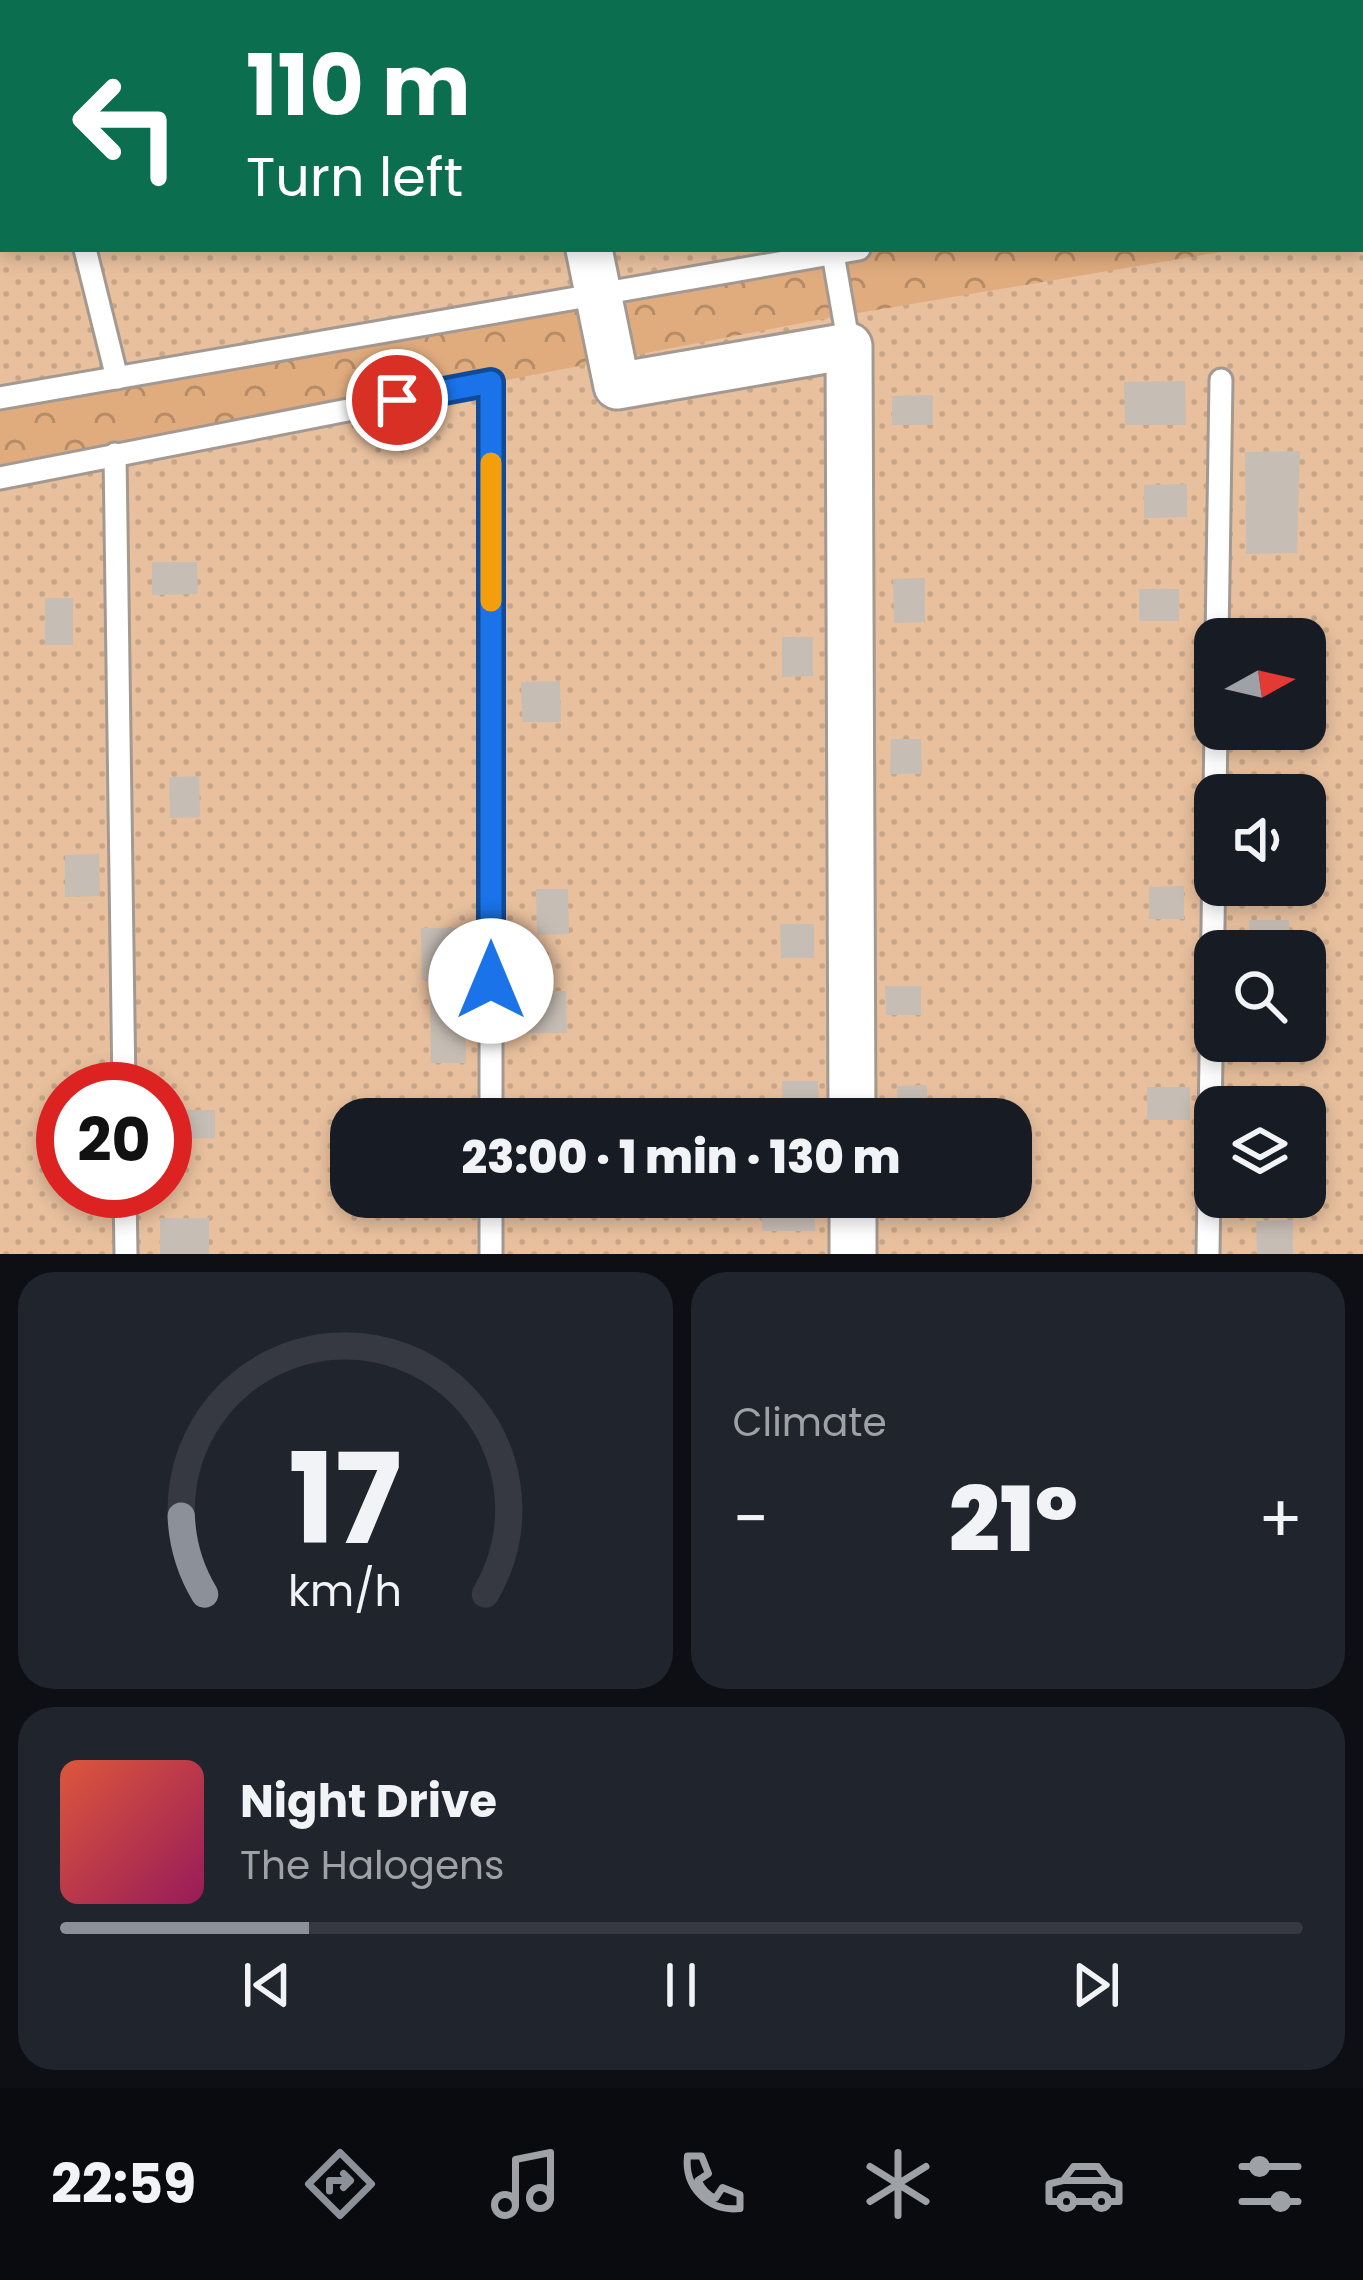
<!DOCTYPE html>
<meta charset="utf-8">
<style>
:root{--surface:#171b24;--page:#20242c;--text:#f1f3f6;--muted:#9ea1a6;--line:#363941;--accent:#8c9099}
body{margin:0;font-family:Poppins,sans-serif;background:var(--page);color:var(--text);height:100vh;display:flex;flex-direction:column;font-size:45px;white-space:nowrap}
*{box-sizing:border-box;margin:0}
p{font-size:39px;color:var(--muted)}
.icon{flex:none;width:66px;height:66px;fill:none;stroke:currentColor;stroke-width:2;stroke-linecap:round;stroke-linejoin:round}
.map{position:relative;height:1254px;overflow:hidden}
.drawer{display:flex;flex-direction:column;gap:18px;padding:18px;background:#0d0f14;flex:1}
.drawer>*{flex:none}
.hud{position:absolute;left:0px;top:0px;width:1365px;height:252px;box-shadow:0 6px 18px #0003;background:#0b6e4f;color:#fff;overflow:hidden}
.needle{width:78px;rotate:82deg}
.controls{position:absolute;left:1194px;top:618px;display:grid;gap:24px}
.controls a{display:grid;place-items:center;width:132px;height:132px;border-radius:24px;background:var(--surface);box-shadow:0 6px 18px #0003;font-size:60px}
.speed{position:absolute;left:36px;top:1062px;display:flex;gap:24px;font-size:60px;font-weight:700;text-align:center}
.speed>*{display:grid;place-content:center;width:156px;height:156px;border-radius:50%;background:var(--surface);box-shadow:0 6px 18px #0003;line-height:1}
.speed .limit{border:18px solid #d22;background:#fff;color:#111}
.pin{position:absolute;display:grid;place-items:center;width:102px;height:102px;color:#fff;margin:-51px;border:6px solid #fff;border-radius:50%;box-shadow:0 3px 12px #0007}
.me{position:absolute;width:132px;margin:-66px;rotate:0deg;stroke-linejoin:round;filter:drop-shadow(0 0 9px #0008)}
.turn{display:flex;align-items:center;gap:42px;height:252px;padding:0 48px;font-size:54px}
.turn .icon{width:156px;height:156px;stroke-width:2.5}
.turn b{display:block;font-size:84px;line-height:102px}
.big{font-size:90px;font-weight:800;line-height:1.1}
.drawer .widget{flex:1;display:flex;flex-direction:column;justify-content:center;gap:18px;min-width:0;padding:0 42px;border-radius:36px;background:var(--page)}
.drawer .dial{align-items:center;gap:0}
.dial svg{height:312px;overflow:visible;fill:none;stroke:var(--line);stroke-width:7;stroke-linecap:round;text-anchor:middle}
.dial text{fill:var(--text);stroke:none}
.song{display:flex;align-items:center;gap:36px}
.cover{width:144px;height:144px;border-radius:18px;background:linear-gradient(135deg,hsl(10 70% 55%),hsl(330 70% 35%))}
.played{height:12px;border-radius:6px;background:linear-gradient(90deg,var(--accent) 20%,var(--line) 20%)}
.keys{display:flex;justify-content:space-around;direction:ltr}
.heat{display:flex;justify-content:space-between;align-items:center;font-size:66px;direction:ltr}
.drawer .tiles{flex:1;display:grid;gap:18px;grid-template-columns:1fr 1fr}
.widget:last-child{grid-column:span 2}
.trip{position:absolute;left:330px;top:1098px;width:702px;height:120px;border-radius:36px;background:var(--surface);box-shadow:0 6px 18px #0003;font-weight:800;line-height:120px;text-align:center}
.menu{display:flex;height:192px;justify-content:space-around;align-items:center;background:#090b0e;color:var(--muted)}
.menu .icon{width:84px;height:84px}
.menu .selected{color:var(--accent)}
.menu b{font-size:54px;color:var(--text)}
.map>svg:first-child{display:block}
.grass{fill:url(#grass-dots);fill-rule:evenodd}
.forest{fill:url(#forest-crowns)}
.building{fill:#c6bdb4}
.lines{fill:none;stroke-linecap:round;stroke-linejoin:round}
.lane-casing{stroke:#a39991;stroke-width:27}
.street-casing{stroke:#a39991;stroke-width:51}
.lane{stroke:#fff;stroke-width:21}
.street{stroke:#fff;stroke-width:45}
.route-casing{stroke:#114b97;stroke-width:30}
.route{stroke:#1a73e8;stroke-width:21}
.slow{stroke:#f59e0b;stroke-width:21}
</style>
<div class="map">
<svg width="1363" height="1254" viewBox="0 0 1363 1254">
<defs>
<pattern id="grass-dots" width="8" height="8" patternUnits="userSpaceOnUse" patternTransform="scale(3)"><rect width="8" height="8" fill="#e8c09e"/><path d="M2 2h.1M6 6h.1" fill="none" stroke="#c7a588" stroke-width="1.8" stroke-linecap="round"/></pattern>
<pattern id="forest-crowns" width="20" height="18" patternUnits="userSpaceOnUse" patternTransform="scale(3)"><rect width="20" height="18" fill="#e0ac7e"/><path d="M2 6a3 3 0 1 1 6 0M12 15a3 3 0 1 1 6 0" fill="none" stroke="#b68c67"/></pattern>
</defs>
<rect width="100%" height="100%" fill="#fffaf7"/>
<path class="grass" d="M0,0H1363V1254H0ZM3,3H1362V249H3ZM1215,639H1305V729H1215ZM1215,795H1305V885H1215ZM1215,951H1305V1041H1215ZM63,1089H165V1191H63ZM1215,1107H1305V1197H1215ZM351,1119H1011V1197H351Z"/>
<polygon class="forest" points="850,249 1238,249 817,320 0,478 0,398"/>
<g class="building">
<polygon points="1185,381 1186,425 1125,425 1124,382"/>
<polygon points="933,395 933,425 892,425 892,396"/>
<polygon points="1300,451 1297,553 1246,554 1245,452"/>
<polygon points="1187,484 1187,517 1144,518 1144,485"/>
<polygon points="152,562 197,562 198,594 152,595"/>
<polygon points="925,578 925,622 894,623 893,579"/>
<rect x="1139" y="589" width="40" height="32"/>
<rect x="45" y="598" width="28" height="47"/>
<polygon points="782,637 813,637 813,676 782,677"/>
<polygon points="560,681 561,722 522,722 521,682"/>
<polygon points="891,739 921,739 922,774 890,774"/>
<polygon points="199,776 200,817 170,818 169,777"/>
<polygon points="99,854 100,896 65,897 65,855"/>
<polygon points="1184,886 1184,919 1149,919 1149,887"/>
<polygon points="536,889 568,889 569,934 537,935"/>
<polygon points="1249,920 1289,920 1290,951 1250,951"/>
<polygon points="780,924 814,924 814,958 781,958"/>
<polygon points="421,928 464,928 466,1063 431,1063 430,980 422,980"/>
<polygon points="885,986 921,986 921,1015 886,1015"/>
<polygon points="527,991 566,991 567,1033 527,1033"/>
<polygon points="782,1081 818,1081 819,1119 783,1119"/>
<polygon points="927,1085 927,1117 898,1117 897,1086"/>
<rect x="1147" y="1087" width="43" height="33"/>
<polygon points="168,1110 215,1110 215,1138 168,1139"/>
<polygon points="762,1197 814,1197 815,1231 762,1231"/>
<rect x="160" y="1218" width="49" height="36"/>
<polygon points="1293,1220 1293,1254 1257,1254 1256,1221"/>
</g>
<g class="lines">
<g class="lane-casing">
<g id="lane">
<polyline points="23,0 23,3"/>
<polyline points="1027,0 1027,3"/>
<polyline points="1362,155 1363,155"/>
<polyline points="85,249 117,378"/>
<polyline points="833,254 849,346"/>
<polyline points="0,398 859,249"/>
<polyline points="115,454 124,1089"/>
<polyline points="0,478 491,382 491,1119"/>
<polyline points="1217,639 1221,380"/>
<polyline points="125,1191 126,1254"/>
<polyline points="491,1197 491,1254"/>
<polyline points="1208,1254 1216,729"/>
</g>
</g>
<g class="street-casing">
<g id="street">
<polyline points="525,0 526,3"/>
<polyline points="589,249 617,386 849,346 852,1119"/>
<polyline points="853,1197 853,1254"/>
</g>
</g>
<use href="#lane" class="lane"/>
<use href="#street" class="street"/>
</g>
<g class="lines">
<g class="route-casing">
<polyline id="route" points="397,400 491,382 491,981"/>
</g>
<use href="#route" class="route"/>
<polyline class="slow" points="491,463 491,601"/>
</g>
</svg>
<div class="controls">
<a><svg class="needle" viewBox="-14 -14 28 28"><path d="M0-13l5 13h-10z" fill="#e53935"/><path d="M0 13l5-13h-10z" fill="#9ea1a6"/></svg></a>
<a><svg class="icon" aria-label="sound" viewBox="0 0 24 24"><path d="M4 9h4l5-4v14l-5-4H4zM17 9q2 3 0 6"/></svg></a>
<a><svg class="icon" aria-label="search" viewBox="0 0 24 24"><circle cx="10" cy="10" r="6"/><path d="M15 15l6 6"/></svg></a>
<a><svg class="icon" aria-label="layers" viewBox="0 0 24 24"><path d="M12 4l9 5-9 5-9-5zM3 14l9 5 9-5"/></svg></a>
</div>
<div class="speed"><div class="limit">20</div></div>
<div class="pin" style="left:397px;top:400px;background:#d93025"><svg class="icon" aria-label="arrive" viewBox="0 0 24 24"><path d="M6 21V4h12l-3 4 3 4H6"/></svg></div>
<svg class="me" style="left:491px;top:981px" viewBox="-20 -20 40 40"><circle r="19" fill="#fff"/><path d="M0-13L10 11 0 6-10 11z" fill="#1a73e8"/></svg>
<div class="trip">23:00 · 1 min · 130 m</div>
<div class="hud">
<div class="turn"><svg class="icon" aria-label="left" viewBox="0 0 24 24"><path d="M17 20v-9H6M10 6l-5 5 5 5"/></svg><div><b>110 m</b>Turn left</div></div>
</div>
</div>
<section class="drawer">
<div class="tiles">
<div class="widget dial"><svg viewBox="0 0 100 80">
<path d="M14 69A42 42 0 1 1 86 69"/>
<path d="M14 69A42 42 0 0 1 8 49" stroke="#8c9099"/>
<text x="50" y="56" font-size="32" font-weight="700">17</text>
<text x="50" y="72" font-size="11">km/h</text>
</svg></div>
<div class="widget"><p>Climate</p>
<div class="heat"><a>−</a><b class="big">21°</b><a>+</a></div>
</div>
<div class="widget">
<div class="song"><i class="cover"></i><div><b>Night Drive</b><p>The Halogens</p></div></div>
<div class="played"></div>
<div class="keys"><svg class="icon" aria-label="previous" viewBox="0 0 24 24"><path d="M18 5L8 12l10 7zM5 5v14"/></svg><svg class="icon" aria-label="pause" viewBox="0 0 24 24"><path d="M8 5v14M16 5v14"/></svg><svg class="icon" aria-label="next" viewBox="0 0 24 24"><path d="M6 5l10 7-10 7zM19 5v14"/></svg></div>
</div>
</div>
</section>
<nav class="menu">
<b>22:59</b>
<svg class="icon selected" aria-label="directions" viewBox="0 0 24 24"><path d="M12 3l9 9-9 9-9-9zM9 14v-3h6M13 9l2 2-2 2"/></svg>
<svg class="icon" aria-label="music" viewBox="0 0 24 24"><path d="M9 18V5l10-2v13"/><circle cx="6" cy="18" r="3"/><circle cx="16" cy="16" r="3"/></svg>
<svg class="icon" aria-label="phone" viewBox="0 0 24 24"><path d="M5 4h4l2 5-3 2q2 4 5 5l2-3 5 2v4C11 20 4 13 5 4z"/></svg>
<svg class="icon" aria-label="climate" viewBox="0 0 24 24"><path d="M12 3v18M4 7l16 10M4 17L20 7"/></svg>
<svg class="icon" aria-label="car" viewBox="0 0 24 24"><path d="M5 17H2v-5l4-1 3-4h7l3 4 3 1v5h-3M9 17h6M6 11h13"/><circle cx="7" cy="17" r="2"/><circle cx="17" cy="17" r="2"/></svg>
<svg class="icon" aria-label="filters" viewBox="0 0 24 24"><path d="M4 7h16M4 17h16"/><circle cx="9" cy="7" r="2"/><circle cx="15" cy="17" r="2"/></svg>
</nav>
